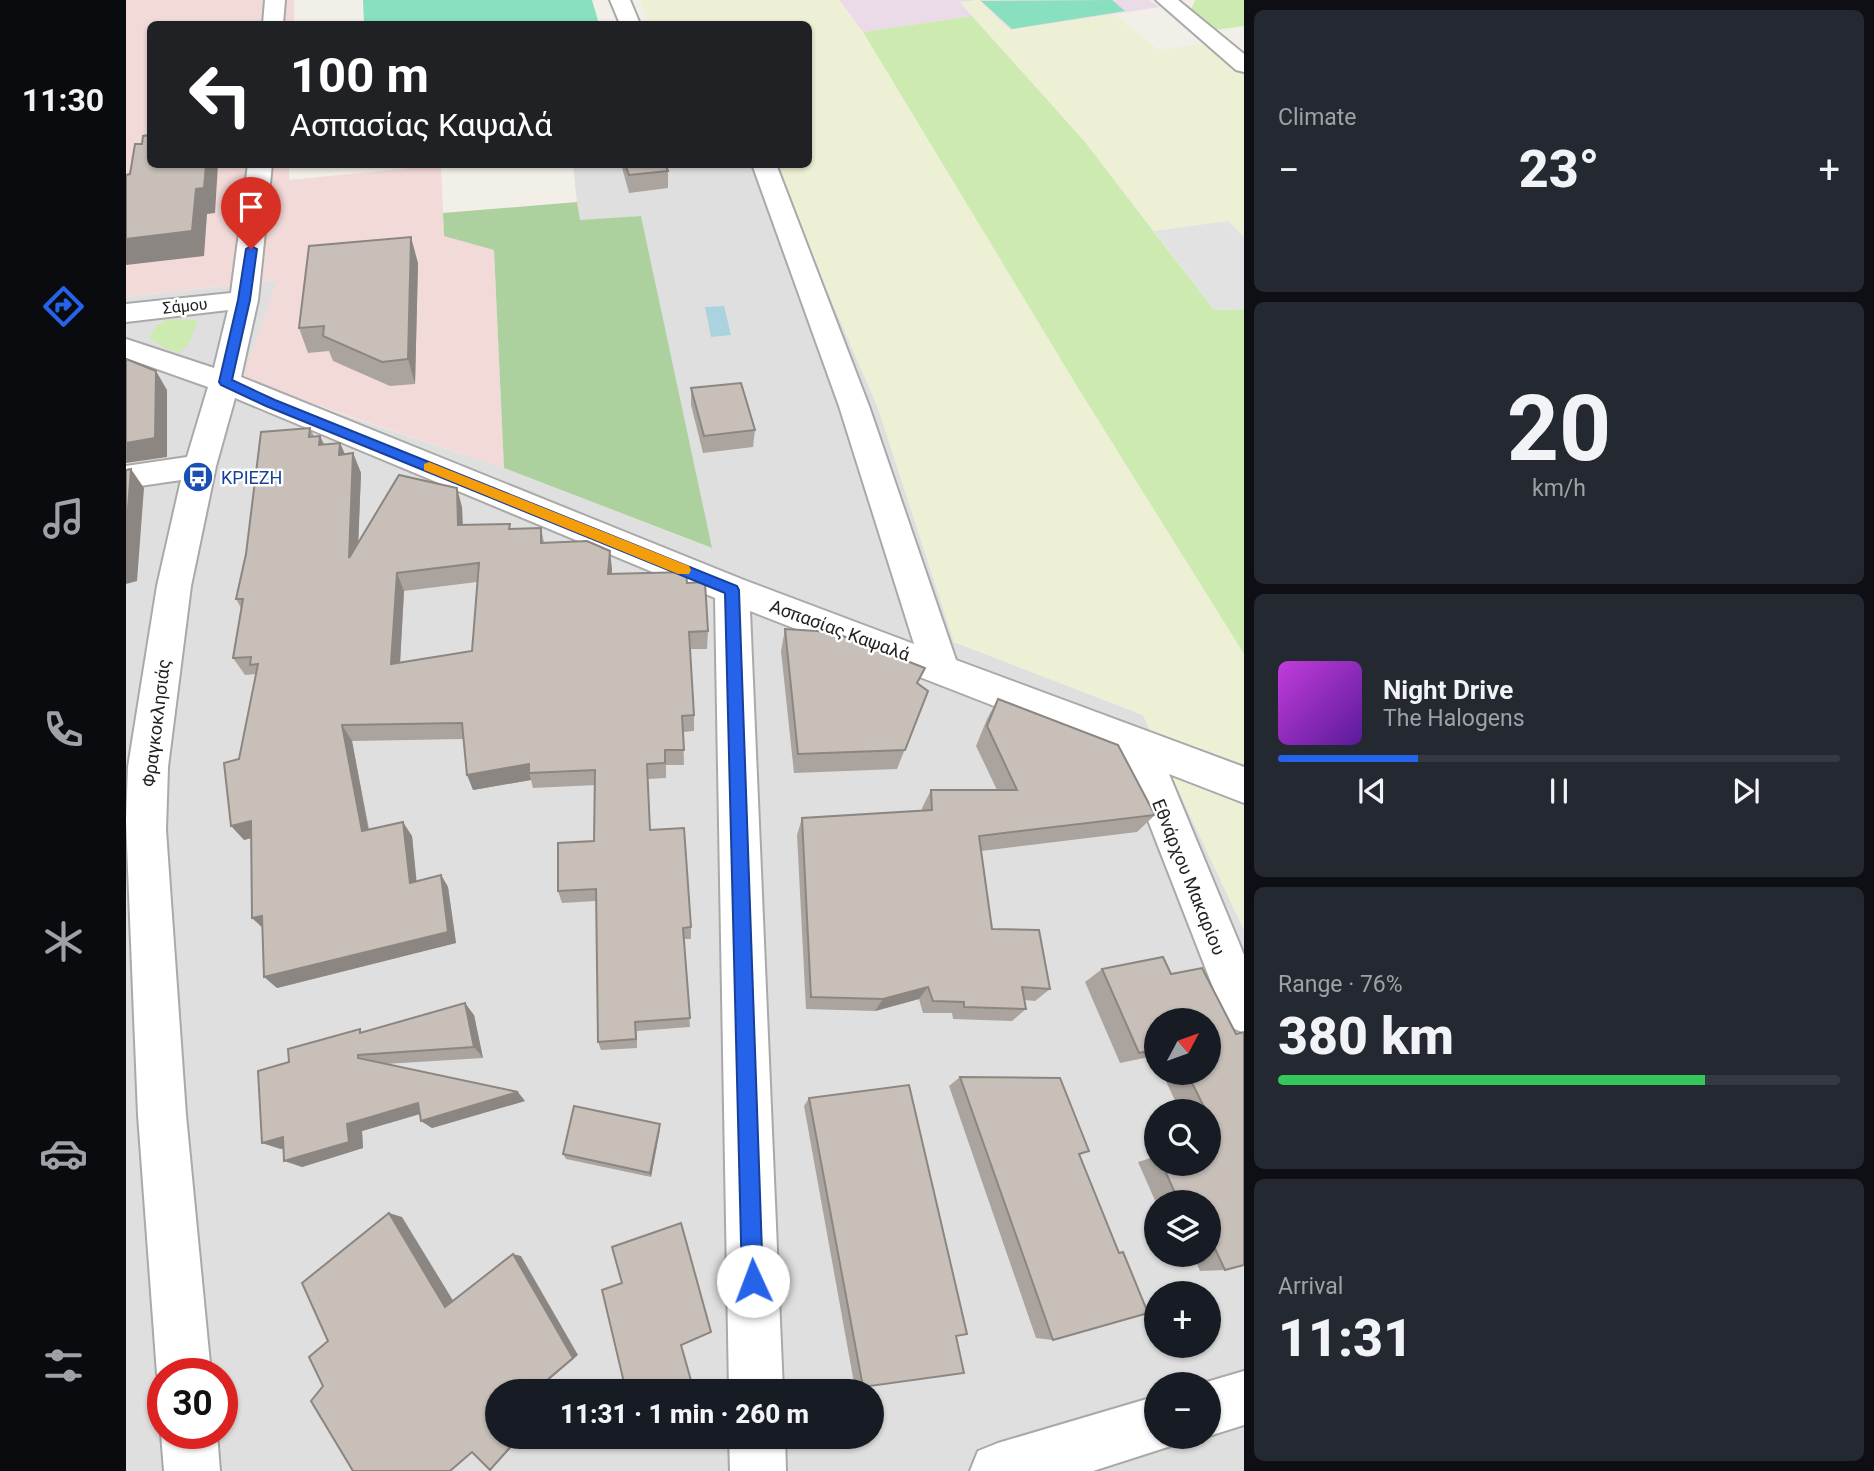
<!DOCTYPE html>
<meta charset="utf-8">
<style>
:root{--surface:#171b24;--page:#242831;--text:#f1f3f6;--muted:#9ea1a6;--line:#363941;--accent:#2563eb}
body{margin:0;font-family:Roboto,sans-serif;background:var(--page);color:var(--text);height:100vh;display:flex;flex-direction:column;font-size:26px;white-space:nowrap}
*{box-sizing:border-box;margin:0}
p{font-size:23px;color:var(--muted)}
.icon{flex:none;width:38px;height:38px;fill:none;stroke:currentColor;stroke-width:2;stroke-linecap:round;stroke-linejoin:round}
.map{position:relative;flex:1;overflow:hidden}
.panel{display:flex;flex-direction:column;gap:10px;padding:10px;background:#0d0f14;width:630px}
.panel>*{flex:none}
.guide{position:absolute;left:21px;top:21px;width:665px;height:147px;border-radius:10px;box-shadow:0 2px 5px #0004;background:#202124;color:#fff;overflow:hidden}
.needle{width:46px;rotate:49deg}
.fabs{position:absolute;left:1018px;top:1008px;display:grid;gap:14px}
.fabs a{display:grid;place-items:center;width:77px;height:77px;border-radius:50%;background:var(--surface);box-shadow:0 2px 5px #0004;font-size:35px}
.speed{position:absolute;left:21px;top:1358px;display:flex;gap:14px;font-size:35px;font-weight:700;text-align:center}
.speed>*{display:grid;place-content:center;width:91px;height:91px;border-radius:50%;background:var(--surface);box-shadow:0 2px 5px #0004;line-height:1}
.speed .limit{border:10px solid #d22;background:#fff;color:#111}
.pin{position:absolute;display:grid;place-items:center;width:60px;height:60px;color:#fff;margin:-72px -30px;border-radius:50% 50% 50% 0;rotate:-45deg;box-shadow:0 0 7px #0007}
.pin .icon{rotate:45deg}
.me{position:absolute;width:77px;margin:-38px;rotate:358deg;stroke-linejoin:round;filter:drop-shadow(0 0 5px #0008)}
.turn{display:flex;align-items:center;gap:24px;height:147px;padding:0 28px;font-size:32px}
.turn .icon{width:91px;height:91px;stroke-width:2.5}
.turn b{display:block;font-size:49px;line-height:60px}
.big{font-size:52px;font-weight:800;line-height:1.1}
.panel .card{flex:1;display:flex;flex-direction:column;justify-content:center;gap:10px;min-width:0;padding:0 24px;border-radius:10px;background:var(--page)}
.panel .dial{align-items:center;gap:0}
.dial b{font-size:91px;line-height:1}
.song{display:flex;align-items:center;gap:21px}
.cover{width:84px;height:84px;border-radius:10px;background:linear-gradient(135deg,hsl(290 70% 55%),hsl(270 70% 35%))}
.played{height:7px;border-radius:4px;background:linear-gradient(90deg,var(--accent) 25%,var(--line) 25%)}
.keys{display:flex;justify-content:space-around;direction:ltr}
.heat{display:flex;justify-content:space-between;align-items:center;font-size:38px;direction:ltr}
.charge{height:10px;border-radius:5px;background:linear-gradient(90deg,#34c759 76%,var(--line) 0)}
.trip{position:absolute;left:359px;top:1379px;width:399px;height:70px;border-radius:35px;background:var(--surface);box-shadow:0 2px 5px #0004;font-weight:800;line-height:70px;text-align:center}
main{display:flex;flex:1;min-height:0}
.tabs{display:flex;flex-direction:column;width:126px;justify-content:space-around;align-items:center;background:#090b0e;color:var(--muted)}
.tabs .icon{width:49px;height:49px}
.tabs .current{color:var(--accent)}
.tabs b{font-size:32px;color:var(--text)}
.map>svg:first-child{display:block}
.residential{fill:#e0dfdf;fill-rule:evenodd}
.commercial{fill:#f2dad9}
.industrial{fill:#ebdbe8}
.farmland{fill:#eef0d5}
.grass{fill:#cdebb0}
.forest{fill:#add19e}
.pitch{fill:#88e0be}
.parking{fill:#e2e2e2}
.water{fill:#aad3df}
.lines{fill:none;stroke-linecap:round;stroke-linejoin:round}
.minor-casing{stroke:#a9a9a9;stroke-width:4}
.minor{fill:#fff;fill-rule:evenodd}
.wall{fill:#aba49e;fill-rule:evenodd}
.shaded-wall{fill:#8b8681}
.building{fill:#c7bfb8;stroke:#8b8681;stroke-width:2;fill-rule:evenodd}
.route{fill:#2563eb;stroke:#184099;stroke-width:2}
.slow{fill:#f59e0b}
.labels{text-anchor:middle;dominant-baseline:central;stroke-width:5;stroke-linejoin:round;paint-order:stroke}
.far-street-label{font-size:16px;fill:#222;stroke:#fff}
.transit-label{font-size:18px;fill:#164399;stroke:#fff;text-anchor:start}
.street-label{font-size:18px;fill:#222;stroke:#fff}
</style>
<main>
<nav class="tabs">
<b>11:30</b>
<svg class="icon current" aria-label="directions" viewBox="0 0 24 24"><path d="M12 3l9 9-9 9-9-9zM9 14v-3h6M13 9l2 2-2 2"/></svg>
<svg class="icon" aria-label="music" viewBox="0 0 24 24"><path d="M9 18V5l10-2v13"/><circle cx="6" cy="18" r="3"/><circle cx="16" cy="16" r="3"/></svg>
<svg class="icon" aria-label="phone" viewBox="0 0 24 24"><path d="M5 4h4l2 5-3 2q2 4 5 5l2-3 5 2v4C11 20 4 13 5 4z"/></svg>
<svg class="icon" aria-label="climate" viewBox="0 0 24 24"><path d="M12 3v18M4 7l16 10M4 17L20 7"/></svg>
<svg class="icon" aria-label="car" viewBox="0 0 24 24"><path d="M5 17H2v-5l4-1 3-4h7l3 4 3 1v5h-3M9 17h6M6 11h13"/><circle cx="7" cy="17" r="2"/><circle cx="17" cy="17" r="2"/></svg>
<svg class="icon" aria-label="filters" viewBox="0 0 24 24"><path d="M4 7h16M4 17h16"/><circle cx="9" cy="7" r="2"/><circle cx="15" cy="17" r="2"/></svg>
</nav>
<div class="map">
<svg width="1118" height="1471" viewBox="0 0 1118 1471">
<rect width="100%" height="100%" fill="#f2efe9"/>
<path class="residential" d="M447,165H647L752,408L828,642L1017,715L1118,930V1471H0V297L152,280L116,381L378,468L585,548L515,216L453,221ZM1031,1020H1083V1073H1031ZM1031,1111H1083V1164H1031ZM1031,1202H1083V1255H1031ZM1031,1293H1083V1346H1031ZM37,1374H96V1433H37ZM1031,1384H1083V1437H1031ZM371,1391H746V1437H371Z"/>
<polygon class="commercial" points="0,0 168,0 168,24 24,24 24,164 163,165 163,180 315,165 318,235 368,250 378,468 116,380 151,280 0,297"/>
<g class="industrial">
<polygon points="713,0 850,0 835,3 846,16 737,32"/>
<polygon points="853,0 1023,0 1034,7 884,30"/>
</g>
<g class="farmland">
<polygon points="513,0 713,0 737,32 949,383 1118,654 1118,930 1017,715 828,642 752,408 647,165 682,164 682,24 524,24"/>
<polygon points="853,0 884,30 988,14 1033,50 1084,43 1118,74 1118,237 1102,221 1028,231 959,142 834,2"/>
</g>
<g class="grass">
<polygon points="1069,0 1118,0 1118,26 1089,30 1065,10"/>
<polygon points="846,16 959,142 1088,310 1118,309 1118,654 949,383 737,32"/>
<polygon points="43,319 70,320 71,324 62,345 54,352 40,349 23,337 30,326"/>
</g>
<polygon class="forest" points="451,202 454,220 515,216 586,548 378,468 368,250 318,236 317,213"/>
<g class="pitch">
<polygon points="237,0 466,0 473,24 238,24"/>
<polygon points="986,0 999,11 886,29 855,1"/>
</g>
<polygon class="parking" points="1102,221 1118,237 1118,309 1088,310 1028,231"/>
<polygon class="water" points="598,306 605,335 585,337 579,307"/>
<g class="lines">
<g class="minor-casing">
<g id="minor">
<polygon points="139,0 159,0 157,24 137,24"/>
<polygon points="484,0 504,0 514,24 494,24"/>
<polygon points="1030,0 1052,0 1118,54 1118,72 1110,70"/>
<polygon points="122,164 146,164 132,300 115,377 618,580 788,644 713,406 626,164 650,164 743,406 830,660 1118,767 1118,803 1043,774 1118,955 1118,1033 1102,1026 997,756 624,611 657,1391 603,1391 589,598 109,398 90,466 65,586 42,767 40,830 60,1115 85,1374 37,1374 37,1388 31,1374 12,1115 0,820 2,767 31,586 55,480 0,488 0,466 61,457 82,387 0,358 0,339 88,368 102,310 0,322 0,304 105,293"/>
<polygon points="1118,1371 1118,1425 1083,1436 1083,1384 1074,1384"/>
<polygon points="1031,1396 1031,1437 1054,1437 1051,1444 967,1471 844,1471 852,1451 872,1443"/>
<polygon points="37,1429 37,1433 91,1433 94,1471 38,1471 35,1433"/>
<polygon points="603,1437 659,1437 660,1471 604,1471"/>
</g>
</g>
<use href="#minor" class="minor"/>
</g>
<g class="wall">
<polygon points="495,164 539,164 542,171 542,188 503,193"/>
<polygon points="292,263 289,384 264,386 207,361 203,351 182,353 173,328"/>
<polygon points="565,388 629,430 627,447 577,453 565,405"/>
<path d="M184,428L188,436H194L198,444L214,443L219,454L227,453L235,473L232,542L336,507L337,525L385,529L415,528L418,542L486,569L485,574L561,583L582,631L581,649H564L568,715V731L557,732L558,765H540V778L522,779L524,830L565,927V939H558L564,1027L511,1031V1048L475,1050L472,1042L470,901L436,903L432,891L468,841L469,785L407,788L405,780L347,790L337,739L226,741L243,829L286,836L290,881L315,875L322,887L330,943L151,988L136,927L126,918L125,838L118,840L113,759L130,674L119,675L107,658L115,608L110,599ZM351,582L346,651L274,663L278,591Z"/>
<polygon points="659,629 793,684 802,691 771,769 668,773 655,651"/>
<polygon points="872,699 1029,815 1011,832 855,851 866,929 924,989 909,1001 898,1000 900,1009 886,1021 827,1019 826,1013 797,1013 793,999 749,1011 680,1009 671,835 676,818 796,811 796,808 805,790 871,790 850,746 861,719"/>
<polygon points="976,969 1045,974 1110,1034 1099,1270 1074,1271 1067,1255 1083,1255 1083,1202 1031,1202 1031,1205 1012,1162 1031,1156 1031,1164 1083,1164 1083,1111 1054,1111 1036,1073 1083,1073 1031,1020 1031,1061 1028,1056 994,1063 959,982"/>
<polygon points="348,1015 357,1058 259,1064 399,1101 306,1128 295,1121 294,1114 236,1131 237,1148 176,1167 157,1149 155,1149 136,1143 238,1032"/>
<polygon points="834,1077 954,1155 993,1252 997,1252 927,1340 910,1338 823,1086"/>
<polygon points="683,1098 830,1336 737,1387 728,1383 678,1106"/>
<polygon points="534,1124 534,1129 525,1177 440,1159 437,1154"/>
</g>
<g class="shaded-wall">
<polygon points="80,164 92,164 89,213 81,214 78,256 0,265 0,239 70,189"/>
<polygon points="285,237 292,263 289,384 282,359"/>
<polygon points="30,371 41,390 41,457 0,463 0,443"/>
<polygon points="194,436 202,455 193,445"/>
<polygon points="214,443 222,462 213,455"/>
<polygon points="227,453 235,473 231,576 223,558"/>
<polygon points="5,469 18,488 11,581 0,584 0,535"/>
<polygon points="331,488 336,507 337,544 332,525"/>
<polygon points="484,551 486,569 484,592 482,574"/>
<polygon points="271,573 278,591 273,681 265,664"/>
<polygon points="216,725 226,741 245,844 236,831"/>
<polygon points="403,764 403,773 405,780 347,790 341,775"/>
<polygon points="125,821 137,835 118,840 105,826"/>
<polygon points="277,822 286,836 292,895 284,883"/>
<polygon points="315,875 322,887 330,943 151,988 138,977"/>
<polygon points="136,916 139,930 126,918"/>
<polygon points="802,987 793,999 749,1011 757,999"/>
<polygon points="339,1003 348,1015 357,1058 348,1047"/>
<polygon points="392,1092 399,1101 306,1128 295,1121"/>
<polygon points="292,1103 304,1111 236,1131 237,1148 176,1167 158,1161 221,1124"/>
<polygon points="534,1124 534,1129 525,1177 524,1173"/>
<polygon points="157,1137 174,1144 155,1149 136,1143"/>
<polygon points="263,1213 276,1217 331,1307 319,1307"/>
<polygon points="387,1254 395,1256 452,1355 410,1391 408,1391"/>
<polygon points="393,1437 395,1437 373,1461 364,1470"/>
</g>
<g class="building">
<polygon points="24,135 24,164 80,164 78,188 70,189 66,231 0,239 0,175 4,174 9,144 16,144 17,136"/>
<polygon points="499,164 539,164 542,171 503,175"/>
<polygon points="285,237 282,359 256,362 197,336 198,326 173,328 183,246"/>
<polygon points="0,359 30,371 29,438 0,443"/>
<polygon points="615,383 629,430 578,436 565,388"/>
<path d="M184,428L183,437L194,436L193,445L214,443L213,455L227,453L223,558L273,475L331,488L332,525L384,524L383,529L415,528V543L461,541L484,551L482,574L560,572L561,583L579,582L582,631L563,632L568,715L556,716L558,750H539V763L521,764L524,830L558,828L565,927L557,928L564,1018L509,1022L510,1039L472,1042L470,889L432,891V843L468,841L469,770L403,773V764L341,775L336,723L216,725L236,831L277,822L284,883L315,875L322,932L138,977L136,916L126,918L125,821L105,826L98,763L113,759L132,664L124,665L125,657L107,658L117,599H110L120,554L135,432ZM353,563L346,651L265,664L271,573Z"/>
<polygon points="5,469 0,535 0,470"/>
<polygon points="659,629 707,632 799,668 791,683 802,691 779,750 672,754"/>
<polygon points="872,699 992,745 1029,815 853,836 866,929 913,930 924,989 896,987 900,1009 838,1007 838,1002 807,1001 802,987 757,999 685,997 676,818 806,810 805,790 891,790 861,726"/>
<polygon points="1037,957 1045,974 1076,968 1110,1034 1118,1032 1118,1265 1099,1270 1083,1236 1083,1202 1053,1202 1036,1164 1083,1164 1083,1143 1093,1141 1083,1119 1083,1111 1080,1111 1061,1073 1083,1073 1083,1020 1031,1020 1031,1049 1013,1053 976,969"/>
<polygon points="339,1003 348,1047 232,1055 232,1058 392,1092 295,1121 292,1103 221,1124 223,1142 158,1161 157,1137 136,1143 132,1071 163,1062 162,1049 234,1029 234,1033"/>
<polygon points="834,1077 934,1078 963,1151 953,1154 993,1253 997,1252 1022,1313 927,1340"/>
<polygon points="783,1085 841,1334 830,1336 838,1373 737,1387 683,1098"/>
<polygon points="448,1106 534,1124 524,1173 437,1154"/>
<polygon points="263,1213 319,1307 387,1254 447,1358 408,1391 371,1391 371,1437 393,1437 364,1470 346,1452 324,1471 227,1471 185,1401 197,1386 183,1357 202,1341 176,1283"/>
<polygon points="555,1223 585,1332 555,1345 568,1391 500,1391 476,1290 496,1283 486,1247"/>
</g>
<polygon class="route" points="125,246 131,249 124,300 106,380 149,400 611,586 613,590 637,1281 634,1288 627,1291 619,1288 616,1281 599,593 140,406 95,385 93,382 112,300 120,249"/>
<polygon class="slow" points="303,462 563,566 565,570 563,574 552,574 298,470 298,464"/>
<defs>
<g id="bus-disc" transform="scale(1.575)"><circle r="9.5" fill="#1a4fb4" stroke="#fff"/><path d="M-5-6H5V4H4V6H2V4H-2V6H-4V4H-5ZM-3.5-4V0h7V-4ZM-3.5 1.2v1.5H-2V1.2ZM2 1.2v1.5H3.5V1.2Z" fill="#fff"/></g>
</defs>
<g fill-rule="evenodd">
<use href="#bus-disc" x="72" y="477"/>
</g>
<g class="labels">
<g class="far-street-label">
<text transform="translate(59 306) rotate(-6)">Σάμου</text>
</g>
<g class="transit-label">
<text x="95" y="477">ΚΡΙΕΖΗ</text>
</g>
<g class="street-label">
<text transform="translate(714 630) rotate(20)">Ασπασίας Καψαλά</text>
<text transform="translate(30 723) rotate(-83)">Φραγκοκλησιάς</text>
<text transform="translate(1063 877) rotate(68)">Εθνάρχου Μακαρίου</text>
</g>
</g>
</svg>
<div class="fabs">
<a><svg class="needle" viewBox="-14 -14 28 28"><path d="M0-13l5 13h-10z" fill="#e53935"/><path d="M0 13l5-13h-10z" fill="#9ea1a6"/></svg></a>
<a><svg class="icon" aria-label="search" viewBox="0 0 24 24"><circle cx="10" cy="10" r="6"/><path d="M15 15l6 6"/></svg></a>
<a><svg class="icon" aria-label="layers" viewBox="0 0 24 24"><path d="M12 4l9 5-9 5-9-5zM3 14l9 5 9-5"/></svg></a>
<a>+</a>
<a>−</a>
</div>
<div class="speed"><div class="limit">30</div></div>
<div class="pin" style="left:125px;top:249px;background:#d93025"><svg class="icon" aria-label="arrive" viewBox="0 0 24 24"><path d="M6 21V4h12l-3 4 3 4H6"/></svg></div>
<svg class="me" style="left:627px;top:1281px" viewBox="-20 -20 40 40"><circle r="19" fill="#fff"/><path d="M0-13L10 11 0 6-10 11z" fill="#2563eb"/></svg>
<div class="trip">11:31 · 1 min · 260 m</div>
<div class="guide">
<div class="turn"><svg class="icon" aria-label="left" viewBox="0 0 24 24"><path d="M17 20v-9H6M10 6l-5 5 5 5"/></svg><div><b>100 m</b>Ασπασίας Καψαλά</div></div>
</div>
</div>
<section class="panel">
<div class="card"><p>Climate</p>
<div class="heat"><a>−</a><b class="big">23°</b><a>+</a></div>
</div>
<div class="card dial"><b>20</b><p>km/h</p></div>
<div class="card">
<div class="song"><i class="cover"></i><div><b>Night Drive</b><p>The Halogens</p></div></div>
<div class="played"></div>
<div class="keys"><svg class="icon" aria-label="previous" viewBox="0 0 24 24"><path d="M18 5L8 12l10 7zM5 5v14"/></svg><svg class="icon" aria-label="pause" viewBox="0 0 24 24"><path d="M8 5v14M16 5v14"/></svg><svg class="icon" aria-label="next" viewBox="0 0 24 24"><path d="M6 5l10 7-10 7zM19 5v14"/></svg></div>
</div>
<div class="card"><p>Range · 76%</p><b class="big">380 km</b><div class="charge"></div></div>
<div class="card"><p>Arrival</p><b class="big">11:31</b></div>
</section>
</main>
